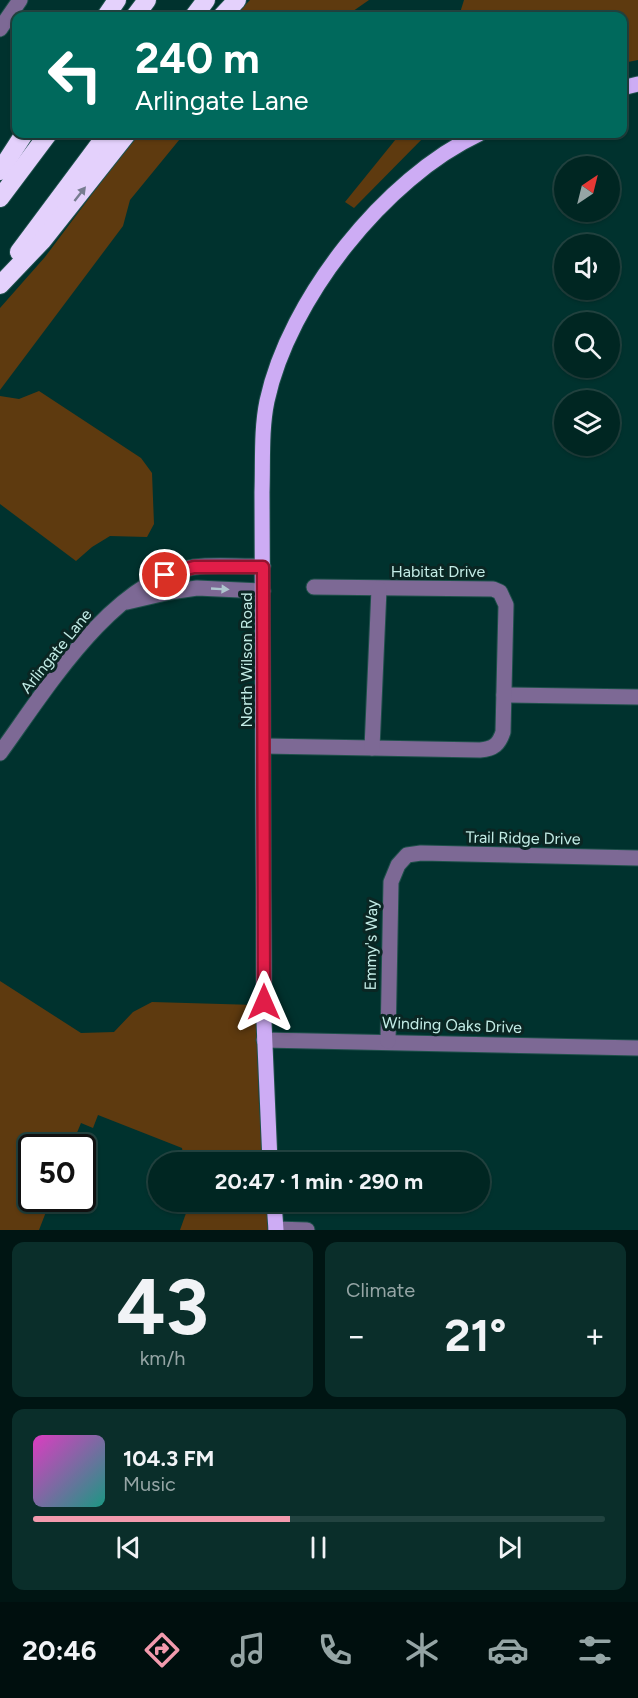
<!DOCTYPE html>
<meta charset="utf-8">
<style>
:root{--surface:#002622;--page:#0a2e2a;--text:#f1f3f6;--muted:#95a5a5;--line:#224340;--accent:#f29aad}
body{margin:0;font-family:Figtree,sans-serif;background:var(--page);color:var(--text);height:100vh;display:flex;flex-direction:column;font-size:22px;white-space:nowrap}
*{box-sizing:border-box;margin:0}
p{font-size:20px;color:var(--muted)}
.icon{flex:none;width:33px;height:33px;fill:none;stroke:currentColor;stroke-width:2;stroke-linecap:round;stroke-linejoin:round}
.map{position:relative;height:1230px;overflow:hidden}
.details{display:flex;flex-direction:column;gap:12px;padding:12px;background:#001513;flex:1}
.details>*{flex:none}
.guide{position:absolute;left:12px;top:12px;width:615px;height:126px;border-radius:12px;box-shadow:0 2px 4px #0004,0 0 0 2px var(--line);background:#00695c;color:#fff;overflow:hidden}
.needle{width:39px;rotate:35deg}
.buttons{position:absolute;left:554px;top:156px;display:grid;gap:12px}
.buttons a{display:grid;place-items:center;width:66px;height:66px;border-radius:50%;background:var(--surface);box-shadow:0 2px 4px #0004,0 0 0 2px var(--line);font-size:30px}
.speed{position:absolute;left:18px;top:1134px;display:flex;gap:12px;font-size:30px;font-weight:700;text-align:center}
.speed>*{display:grid;place-content:center;width:78px;height:78px;border-radius:50%;background:var(--surface);box-shadow:0 2px 4px #0004,0 0 0 2px var(--line);line-height:1}
.speed .limit{border:3px solid #111;border-radius:9px;background:#fff;color:#111}
.pin{position:absolute;display:grid;place-items:center;width:51px;height:51px;color:#fff;margin:-26px;border:3px solid #fff;border-radius:50%;box-shadow:0 2px 6px #0007}
.me{position:absolute;width:66px;margin:-33px;rotate:0deg;stroke-linejoin:round;filter:drop-shadow(0 0 4px #0008)}
.turn{display:flex;align-items:center;gap:21px;height:126px;padding:0 24px;font-size:27px}
.turn .icon{width:78px;height:78px;stroke-width:2.5}
.turn b{display:block;font-size:42px;line-height:51px}
.big{font-size:45px;font-weight:700;line-height:1.1}
.details .widget{flex:1;display:flex;flex-direction:column;justify-content:center;gap:9px;min-width:0;padding:0 21px;border-radius:12px;background:var(--page)}
.details .dial{align-items:center;gap:0}
.dial b{font-size:78px;line-height:1}
.song{display:flex;align-items:center;gap:18px}
.cover{width:72px;height:72px;border-radius:9px;background:linear-gradient(135deg,hsl(310 70% 55%),hsl(170 70% 35%))}
.played{height:6px;border-radius:3px;background:linear-gradient(90deg,var(--accent) 45%,var(--line) 45%)}
.keys{display:flex;justify-content:space-around;direction:ltr}
.heat{display:flex;justify-content:space-between;align-items:center;font-size:33px;direction:ltr}
.details .tiles{flex:1;display:grid;gap:12px;grid-template-columns:1fr 1fr}
.widget:last-child{grid-column:span 2}
.trip{position:absolute;left:148px;top:1152px;width:342px;height:60px;border-radius:30px;background:var(--surface);box-shadow:0 2px 4px #0004,0 0 0 2px var(--line);font-weight:700;line-height:60px;text-align:center}
.dock{display:flex;height:96px;justify-content:space-around;align-items:center;background:#000f0e;color:var(--muted)}
.dock .icon{width:42px;height:42px}
.dock .selected{color:var(--accent)}
.dock b{font-size:27px;color:var(--text)}
.map>svg:first-child{display:block}
.green{fill:#5e3a0f}
.lines{fill:none;stroke-linecap:round;stroke-linejoin:round}
.minor-casing{stroke:#1f504b;stroke-width:17}
.major-casing{stroke:#1f504b;stroke-width:17}
.highway-casing{stroke:#1f504b;stroke-width:20}
.minor{stroke:#7d6995;stroke-width:15}
.major{stroke:#cdacf4;stroke-width:15}
.highway{stroke:#e4d1fc;stroke-width:18}
.oneway{fill:#777c90}
.oneway2{fill:#aec5ce}
.route-casing{stroke:#92132f;stroke-width:15}
.route{stroke:#e11d48;stroke-width:10}
.labels{text-anchor:middle;dominant-baseline:central;stroke-width:6;stroke-linejoin:round;paint-order:stroke}
.street-label{font-size:16px;fill:#c3ece6;stroke:#0a2623}
</style>
<div class="map">
<svg width="638" height="1230" viewBox="0 0 638 1230">
<rect width="100%" height="100%" fill="#00322e"/>
<g class="green">
<polygon points="250,0 369,0 346,16 235,16"/>
<polygon points="464,0 638,0 638,60 623,63 622,16 459,16"/>
<polygon points="137,134 184,134 130,200 123,226 0,390 0,308 45,257"/>
<polygon points="400,134 427,134 354,208 345,202"/>
<polygon points="39,391 141,458 152,473 154,524 147,537 110,536 92,547 76,561 0,504 0,396 19,399"/>
<polygon points="0,981 81,1033 114,1032 133,1012 152,1002 256,1005 259,1104 264,1162 184,1162 182,1148 98,1115 93,1128 81,1123 71,1147 32,1148 32,1198 51,1199 39,1230 0,1230"/>
<polygon points="190,1202 267,1202 270,1230 180,1230"/>
</g>
<g class="lines">
<g class="minor-casing">
<g id="minor">
<polyline points="0,29 20,0"/>
<polyline points="127,602 170,592 197,588 263,591"/>
<polyline points="504,695 638,697"/>
<path d="M264,746L480,750C494,749 499,744 503,732L506,605L500,592L493,589L314,587"/>
<polyline points="372,748 379,589"/>
<path d="M0,753C46,690 112,580 194,567C216,564 241,567 263,566"/>
<polyline points="264,1040 638,1048"/>
<polyline points="388,1041 391,882 398,865 407,855 421,853 638,858"/>
<polyline points="276,1229 307,1230"/>
</g>
</g>
<g class="major-casing">
<g id="major">
<polyline points="622,88 638,84"/>
<path d="M270,1162L264,1022L262,492C263,461 261,430 267,401C289,299 385,178 479,134"/>
<polyline points="274,1202 276,1230"/>
</g>
</g>
<g class="highway-casing">
<g id="highway">
<polyline points="106,16 117,0"/>
<polyline points="135,16 147,0"/>
<polyline points="194,16 206,0"/>
<polyline points="222,16 237,0"/>
<polyline points="0,171 24,134"/>
<polyline points="0,198 48,134"/>
<polyline points="19,252 107,134"/>
<polyline points="0,285 43,240 127,134"/>
</g>
</g>
<use href="#minor" class="minor"/>
<use href="#major" class="major"/>
<use href="#highway" class="highway"/>
</g>
<defs><path id="oneway-solid" d="M-6-.8H1V-3.2L6.5 0L1 3.2V.8H-6Z" transform="scale(1.5)"/></defs>
<use class="oneway" href="#oneway-solid" transform="translate(80 194) rotate(-52)"/>
<use class="oneway2" href="#oneway-solid" transform="translate(220 589) rotate(3)"/>
<g class="lines">
<g class="route-casing">
<polyline id="route" points="165,575 194,567 263,567 264,1002"/>
</g>
<use href="#route" class="route"/>
</g>
<g class="labels">
<g class="street-label">
<text x="438" y="571">Habitat Drive</text>
<text transform="translate(56 651) rotate(-51)">Arlingate Lane</text>
<text transform="translate(246 660) rotate(-90)">North Wilson Road</text>
<text transform="translate(523 838) rotate(1)">Trail Ridge Drive</text>
<text transform="translate(371 945) rotate(-89)">Emmy's Way</text>
<text transform="translate(452 1025) rotate(2)">Winding Oaks Drive</text>
</g>
</g>
</svg>
<div class="buttons">
<a><svg class="needle" viewBox="-14 -14 28 28"><path d="M0-13l5 13h-10z" fill="#e53935"/><path d="M0 13l5-13h-10z" fill="#95a5a5"/></svg></a>
<a><svg class="icon" aria-label="sound" viewBox="0 0 24 24"><path d="M4 9h4l5-4v14l-5-4H4zM17 9q2 3 0 6"/></svg></a>
<a><svg class="icon" aria-label="search" viewBox="0 0 24 24"><circle cx="10" cy="10" r="6"/><path d="M15 15l6 6"/></svg></a>
<a><svg class="icon" aria-label="layers" viewBox="0 0 24 24"><path d="M12 4l9 5-9 5-9-5zM3 14l9 5 9-5"/></svg></a>
</div>
<div class="speed"><div class="limit">50</div></div>
<div class="pin" style="left:165px;top:575px;background:#d93025"><svg class="icon" aria-label="arrive" viewBox="0 0 24 24"><path d="M6 21V4h12l-3 4 3 4H6"/></svg></div>
<svg class="me" style="left:264px;top:1002px" viewBox="-20 -20 40 40"><path d="M0-17L14 15 0 8-14 15z" fill="#e11d48" stroke="#fff" stroke-width="4"/></svg>
<div class="trip">20:47 · 1 min · 290 m</div>
<div class="guide">
<div class="turn"><svg class="icon" aria-label="left" viewBox="0 0 24 24"><path d="M17 20v-9H6M10 6l-5 5 5 5"/></svg><div><b>240 m</b>Arlingate Lane</div></div>
</div>
</div>
<section class="details">
<div class="tiles">
<div class="widget dial"><b>43</b><p>km/h</p></div>
<div class="widget"><p>Climate</p>
<div class="heat"><a>−</a><b class="big">21°</b><a>+</a></div>
</div>
<div class="widget">
<div class="song"><i class="cover"></i><div><b>104.3 FM</b><p>Music</p></div></div>
<div class="played"></div>
<div class="keys"><svg class="icon" aria-label="previous" viewBox="0 0 24 24"><path d="M18 5L8 12l10 7zM5 5v14"/></svg><svg class="icon" aria-label="pause" viewBox="0 0 24 24"><path d="M8 5v14M16 5v14"/></svg><svg class="icon" aria-label="next" viewBox="0 0 24 24"><path d="M6 5l10 7-10 7zM19 5v14"/></svg></div>
</div>
</div>
</section>
<nav class="dock">
<b>20:46</b>
<svg class="icon selected" aria-label="directions" viewBox="0 0 24 24"><path d="M12 3l9 9-9 9-9-9zM9 14v-3h6M13 9l2 2-2 2"/></svg>
<svg class="icon" aria-label="music" viewBox="0 0 24 24"><path d="M9 18V5l10-2v13"/><circle cx="6" cy="18" r="3"/><circle cx="16" cy="16" r="3"/></svg>
<svg class="icon" aria-label="phone" viewBox="0 0 24 24"><path d="M5 4h4l2 5-3 2q2 4 5 5l2-3 5 2v4C11 20 4 13 5 4z"/></svg>
<svg class="icon" aria-label="climate" viewBox="0 0 24 24"><path d="M12 3v18M4 7l16 10M4 17L20 7"/></svg>
<svg class="icon" aria-label="car" viewBox="0 0 24 24"><path d="M5 17H2v-5l4-1 3-4h7l3 4 3 1v5h-3M9 17h6M6 11h13"/><circle cx="7" cy="17" r="2"/><circle cx="17" cy="17" r="2"/></svg>
<svg class="icon" aria-label="filters" viewBox="0 0 24 24"><path d="M4 7h16M4 17h16"/><circle cx="9" cy="7" r="2"/><circle cx="15" cy="17" r="2"/></svg>
</nav>
